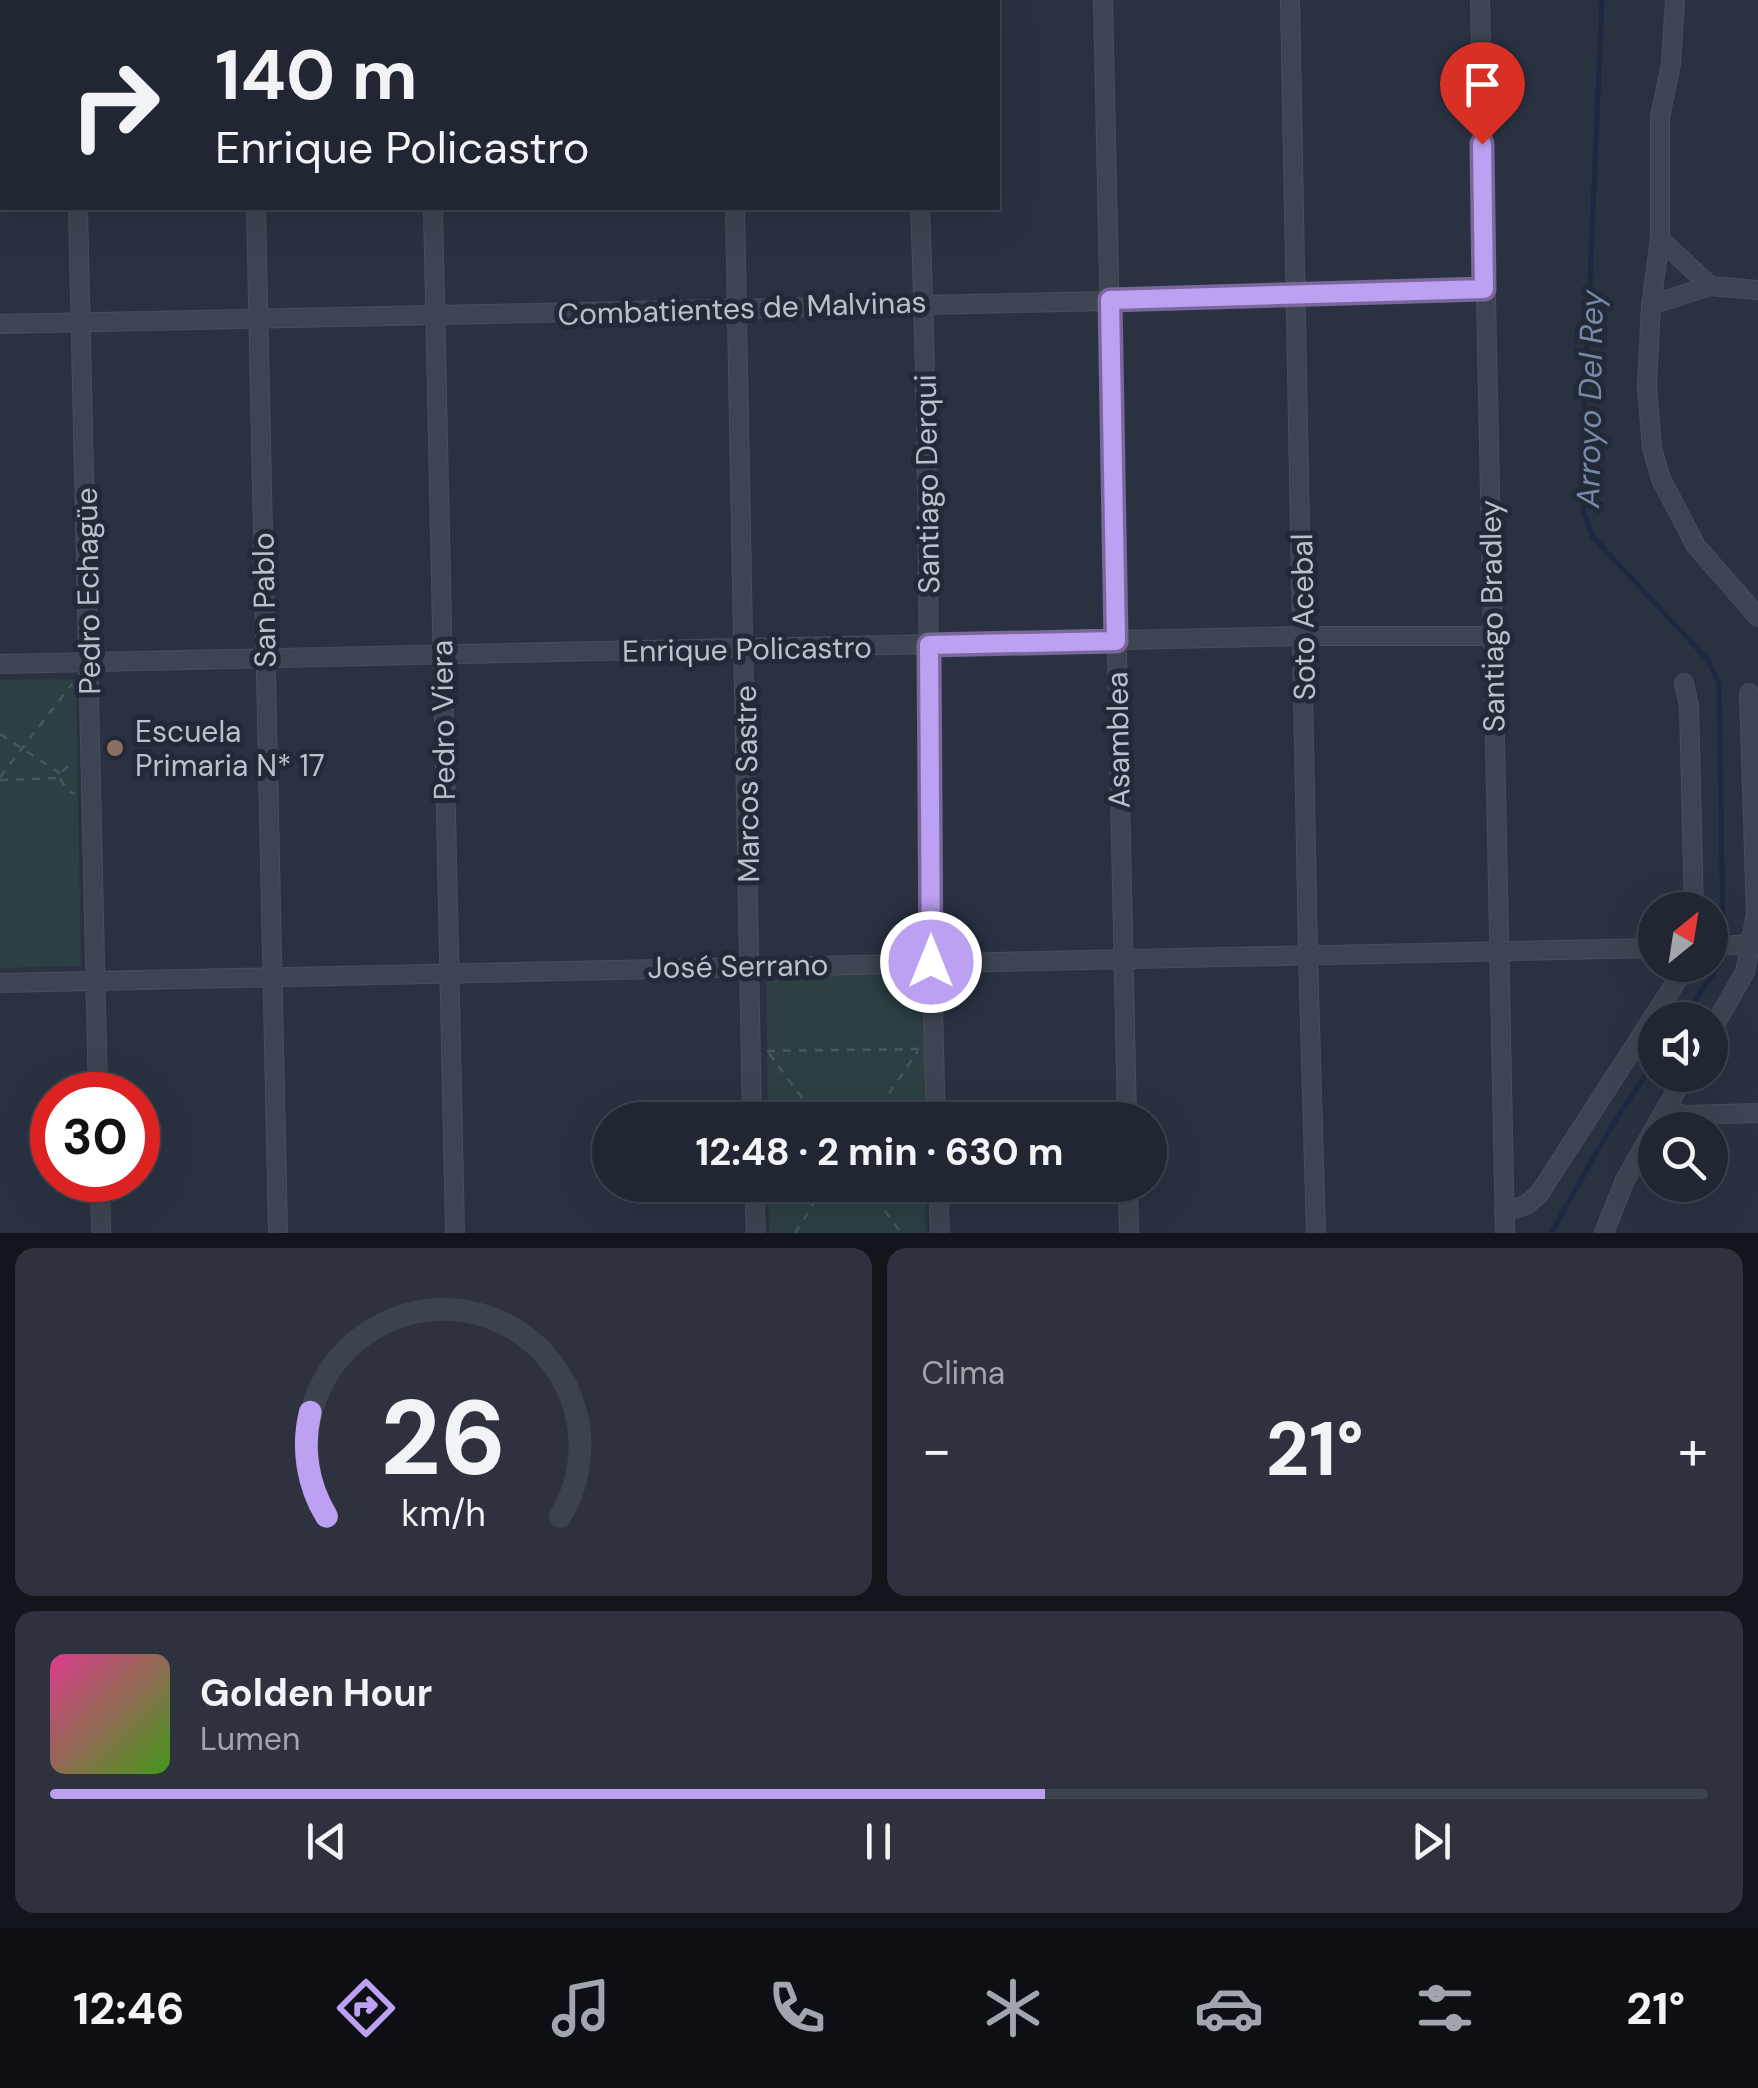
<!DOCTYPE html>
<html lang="es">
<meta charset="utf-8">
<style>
:root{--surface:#202632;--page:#2d323e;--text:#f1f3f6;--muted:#a2a5ac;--line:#3d434d;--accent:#bca0f2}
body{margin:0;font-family:"DM Sans",sans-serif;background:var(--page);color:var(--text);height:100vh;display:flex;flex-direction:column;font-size:38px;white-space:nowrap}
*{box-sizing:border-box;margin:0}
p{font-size:32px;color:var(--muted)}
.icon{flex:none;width:55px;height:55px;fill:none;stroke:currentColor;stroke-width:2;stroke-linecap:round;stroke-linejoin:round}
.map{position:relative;height:1233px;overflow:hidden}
.side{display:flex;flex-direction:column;gap:15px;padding:15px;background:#12151c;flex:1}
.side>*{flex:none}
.guide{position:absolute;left:0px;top:0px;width:1000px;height:210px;box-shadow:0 10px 40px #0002,0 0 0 2px var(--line);background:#202632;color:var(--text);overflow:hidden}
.needle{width:65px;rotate:30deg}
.buttons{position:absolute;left:1638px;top:892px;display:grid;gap:20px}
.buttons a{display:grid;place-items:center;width:90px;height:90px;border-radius:50%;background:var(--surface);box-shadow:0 10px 40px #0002,0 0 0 2px var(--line);font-size:50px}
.speed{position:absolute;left:30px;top:1072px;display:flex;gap:20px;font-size:50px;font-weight:700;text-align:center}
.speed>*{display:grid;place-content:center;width:130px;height:130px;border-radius:50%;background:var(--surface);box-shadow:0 10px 40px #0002,0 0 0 2px var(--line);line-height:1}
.speed .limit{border:15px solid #d22;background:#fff;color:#111}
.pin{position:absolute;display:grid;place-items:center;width:85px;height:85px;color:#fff;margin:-102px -42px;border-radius:50% 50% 50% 0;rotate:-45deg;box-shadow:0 0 10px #0007}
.pin .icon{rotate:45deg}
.me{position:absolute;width:110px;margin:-55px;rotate:0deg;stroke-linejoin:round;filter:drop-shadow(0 0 8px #0008)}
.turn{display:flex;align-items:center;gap:35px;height:210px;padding:0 50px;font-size:45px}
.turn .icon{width:130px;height:130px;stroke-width:2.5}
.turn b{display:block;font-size:70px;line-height:85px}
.big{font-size:75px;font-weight:700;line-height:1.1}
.side .tile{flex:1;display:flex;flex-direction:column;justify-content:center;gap:15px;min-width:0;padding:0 35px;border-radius:20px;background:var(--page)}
.side .dial{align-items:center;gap:0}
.dial svg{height:260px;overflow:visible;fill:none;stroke:var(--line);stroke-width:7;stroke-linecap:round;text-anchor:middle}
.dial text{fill:var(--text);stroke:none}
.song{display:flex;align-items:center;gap:30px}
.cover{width:120px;height:120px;border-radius:15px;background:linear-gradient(135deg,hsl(330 70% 55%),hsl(100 70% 35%))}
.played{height:10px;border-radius:5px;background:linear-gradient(90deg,var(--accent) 60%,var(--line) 60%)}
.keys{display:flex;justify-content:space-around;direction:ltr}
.heat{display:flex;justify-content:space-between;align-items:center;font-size:55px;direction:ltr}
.side .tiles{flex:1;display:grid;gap:15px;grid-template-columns:1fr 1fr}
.tile:last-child{grid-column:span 2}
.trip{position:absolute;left:592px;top:1102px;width:575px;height:100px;border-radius:50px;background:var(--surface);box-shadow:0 10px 40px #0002,0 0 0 2px var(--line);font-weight:700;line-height:100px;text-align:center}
.tabs{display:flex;height:160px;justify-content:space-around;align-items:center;background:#0d0f14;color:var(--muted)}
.tabs .icon{width:70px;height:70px}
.tabs .selected{color:var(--accent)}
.tabs b{font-size:45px;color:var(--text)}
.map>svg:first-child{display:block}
.green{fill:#2c3f43}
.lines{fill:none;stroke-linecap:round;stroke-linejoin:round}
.stream{stroke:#1d2940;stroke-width:5}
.minor-casing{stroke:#484e5b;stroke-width:20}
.path{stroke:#45585b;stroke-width:2.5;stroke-dasharray:8 8;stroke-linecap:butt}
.minor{stroke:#3e4552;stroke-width:18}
.route-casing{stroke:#7a689d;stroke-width:25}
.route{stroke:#bca0f2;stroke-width:18}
.education-dot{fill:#8d6e63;stroke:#222a38;stroke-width:4}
.labels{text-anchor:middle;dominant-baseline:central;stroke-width:10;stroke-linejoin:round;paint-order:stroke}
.street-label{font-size:30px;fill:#bbc0cc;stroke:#222a38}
.poi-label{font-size:30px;fill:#bbc0cc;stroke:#222a38;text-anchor:start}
.water-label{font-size:32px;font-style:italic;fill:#7788a8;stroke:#222a38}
</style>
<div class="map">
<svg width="1758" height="1233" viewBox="0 0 1758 1233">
<rect width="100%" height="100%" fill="#2a3242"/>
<g class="green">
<polygon points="76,679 81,966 0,968 0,680"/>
<polygon points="926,971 926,1120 768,1120 766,973"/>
<polygon points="768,1185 926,1185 925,1233 769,1233"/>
</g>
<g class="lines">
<g class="stream">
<polyline points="1602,0 1581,491 1584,513 1593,537 1708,660 1719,684 1723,930"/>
<polyline points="1682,1020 1720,963"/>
<polyline points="1551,1233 1611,1127 1655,1061"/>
</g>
<g class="minor-casing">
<g id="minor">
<polyline points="75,0 75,2"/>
<polyline points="265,0 265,2"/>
<polyline points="427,0 427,2"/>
<polyline points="731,0 731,2"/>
<polyline points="912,0 912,2"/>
<polyline points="1103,0 1127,1120"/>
<polyline points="1290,0 1308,955 1316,1233"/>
<polyline points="1480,0 1505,1233"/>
<polyline points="1675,0 1671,64 1660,117 1660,239 1651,305 1647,386 1652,448 1661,479 1696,546 1758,617"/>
<polyline points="78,208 98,1095"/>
<polyline points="256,208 278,1233"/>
<polyline points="433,208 455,1233"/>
<polyline points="735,208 752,1120"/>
<path d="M920,208C932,512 926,816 936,1120"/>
<polyline points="1660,239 1710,286"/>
<polyline points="1651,305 1710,286 1758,290"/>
<polyline points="0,324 1110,301 1484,289"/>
<polyline points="0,664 1304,636 1493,636"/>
<polyline points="1684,683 1689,706 1694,910"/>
<polyline points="1710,946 1758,944"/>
<polyline points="0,983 1655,948"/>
<polyline points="1710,1033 1745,972 1756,914 1749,693"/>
<polyline points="1666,1108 1684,1115 1758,1113"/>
<polyline points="100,1180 101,1233"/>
<polyline points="754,1185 756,1233"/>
<polyline points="938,1185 940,1233"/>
<polyline points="1128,1185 1129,1233"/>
<polyline points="1504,1212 1526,1205 1539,1194 1687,965"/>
<polyline points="1604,1233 1625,1180 1685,1075"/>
</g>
</g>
<g class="path">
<polyline points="0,734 61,774"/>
<polyline points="62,772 74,761"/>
<polyline points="0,777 72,684"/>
<polyline points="60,779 67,790 75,794"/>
<polyline points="0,780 59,778"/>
<polyline points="767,1051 919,1049"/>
<polyline points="769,1053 818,1120"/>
<polyline points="871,1120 918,1051"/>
<polyline points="866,1185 901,1233"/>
<polyline points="795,1233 825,1185"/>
</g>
<use href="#minor" class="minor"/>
</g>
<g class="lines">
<g class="route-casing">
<polyline id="route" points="931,962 929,645 1116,641 1110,300 1484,289 1482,144"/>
</g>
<use href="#route" class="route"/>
</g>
<circle class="education-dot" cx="115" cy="748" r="10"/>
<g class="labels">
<g class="street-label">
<text transform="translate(742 308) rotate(-2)">Combatientes de Malvinas</text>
<text transform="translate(927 484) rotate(-91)">Santiago Derqui</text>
<text transform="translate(88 591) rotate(-91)">Pedro Echagüe</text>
<text transform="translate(264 600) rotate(-91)">San Pablo</text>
<text transform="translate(1492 616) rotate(-91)">Santiago Bradley</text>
<text transform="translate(1303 617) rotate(-91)">Soto Acebal</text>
<text transform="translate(747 649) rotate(-1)">Enrique Policastro</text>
<text transform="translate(443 720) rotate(-91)">Pedro Viera</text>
<text transform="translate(1118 740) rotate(-91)">Asamblea</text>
<text transform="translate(747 784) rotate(-91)">Marcos Sastre</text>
<text transform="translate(738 966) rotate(-1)">José Serrano</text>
</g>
<g class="poi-label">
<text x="135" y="731">Escuela<tspan x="135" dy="34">Primaria N* 17</tspan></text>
</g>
<g class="water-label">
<text transform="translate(1590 399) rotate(-89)">Arroyo Del Rey</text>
</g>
</g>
</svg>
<div class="buttons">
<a><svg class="needle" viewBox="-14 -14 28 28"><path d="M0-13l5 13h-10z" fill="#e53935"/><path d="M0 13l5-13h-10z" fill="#a2a5ac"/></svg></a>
<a><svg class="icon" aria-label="sound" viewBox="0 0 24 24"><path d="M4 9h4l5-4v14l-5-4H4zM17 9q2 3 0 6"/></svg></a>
<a><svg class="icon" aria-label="search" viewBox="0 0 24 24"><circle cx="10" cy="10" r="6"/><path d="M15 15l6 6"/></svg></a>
</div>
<div class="speed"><div class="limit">30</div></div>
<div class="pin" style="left:1482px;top:144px;background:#d93025"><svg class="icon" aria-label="arrive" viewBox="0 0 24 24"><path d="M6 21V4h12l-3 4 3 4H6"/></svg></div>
<svg class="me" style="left:931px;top:962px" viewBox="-20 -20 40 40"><circle r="17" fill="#bca0f2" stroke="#fff" stroke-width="3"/><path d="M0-11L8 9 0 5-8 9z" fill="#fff"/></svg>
<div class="trip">12:48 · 2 min · 630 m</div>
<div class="guide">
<div class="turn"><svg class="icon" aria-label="right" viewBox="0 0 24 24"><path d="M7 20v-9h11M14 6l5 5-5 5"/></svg><div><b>140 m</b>Enrique Policastro</div></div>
</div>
</div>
<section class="side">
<div class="tiles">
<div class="tile dial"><svg viewBox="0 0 100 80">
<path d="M14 69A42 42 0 1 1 86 69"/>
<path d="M14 69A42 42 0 0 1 9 37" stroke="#bca0f2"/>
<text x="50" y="56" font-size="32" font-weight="700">26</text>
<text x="50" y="72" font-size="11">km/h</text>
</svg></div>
<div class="tile"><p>Clima</p>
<div class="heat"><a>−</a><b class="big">21°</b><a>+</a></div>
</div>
<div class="tile">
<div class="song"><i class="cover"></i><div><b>Golden Hour</b><p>Lumen</p></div></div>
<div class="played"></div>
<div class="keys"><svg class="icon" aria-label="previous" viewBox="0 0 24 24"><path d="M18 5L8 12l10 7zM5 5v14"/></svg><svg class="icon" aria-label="pause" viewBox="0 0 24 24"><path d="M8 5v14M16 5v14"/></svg><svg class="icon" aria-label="next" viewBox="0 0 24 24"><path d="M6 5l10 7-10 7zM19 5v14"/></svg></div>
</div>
</div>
</section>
<nav class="tabs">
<b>12:46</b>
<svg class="icon selected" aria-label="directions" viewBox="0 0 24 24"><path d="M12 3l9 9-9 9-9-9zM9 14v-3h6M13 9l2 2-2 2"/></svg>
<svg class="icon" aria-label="music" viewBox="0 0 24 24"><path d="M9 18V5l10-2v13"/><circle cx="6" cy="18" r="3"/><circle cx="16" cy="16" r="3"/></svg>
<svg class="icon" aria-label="phone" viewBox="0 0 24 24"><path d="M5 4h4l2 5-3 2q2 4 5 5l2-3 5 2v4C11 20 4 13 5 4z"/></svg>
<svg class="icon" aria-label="climate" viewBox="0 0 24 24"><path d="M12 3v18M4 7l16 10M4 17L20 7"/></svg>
<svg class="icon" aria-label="car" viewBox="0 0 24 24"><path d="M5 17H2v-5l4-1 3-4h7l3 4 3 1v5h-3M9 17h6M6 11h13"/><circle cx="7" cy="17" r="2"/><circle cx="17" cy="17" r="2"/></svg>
<svg class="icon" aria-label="filters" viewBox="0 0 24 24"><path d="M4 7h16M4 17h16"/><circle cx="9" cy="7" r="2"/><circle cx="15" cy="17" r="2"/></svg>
<b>21°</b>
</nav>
